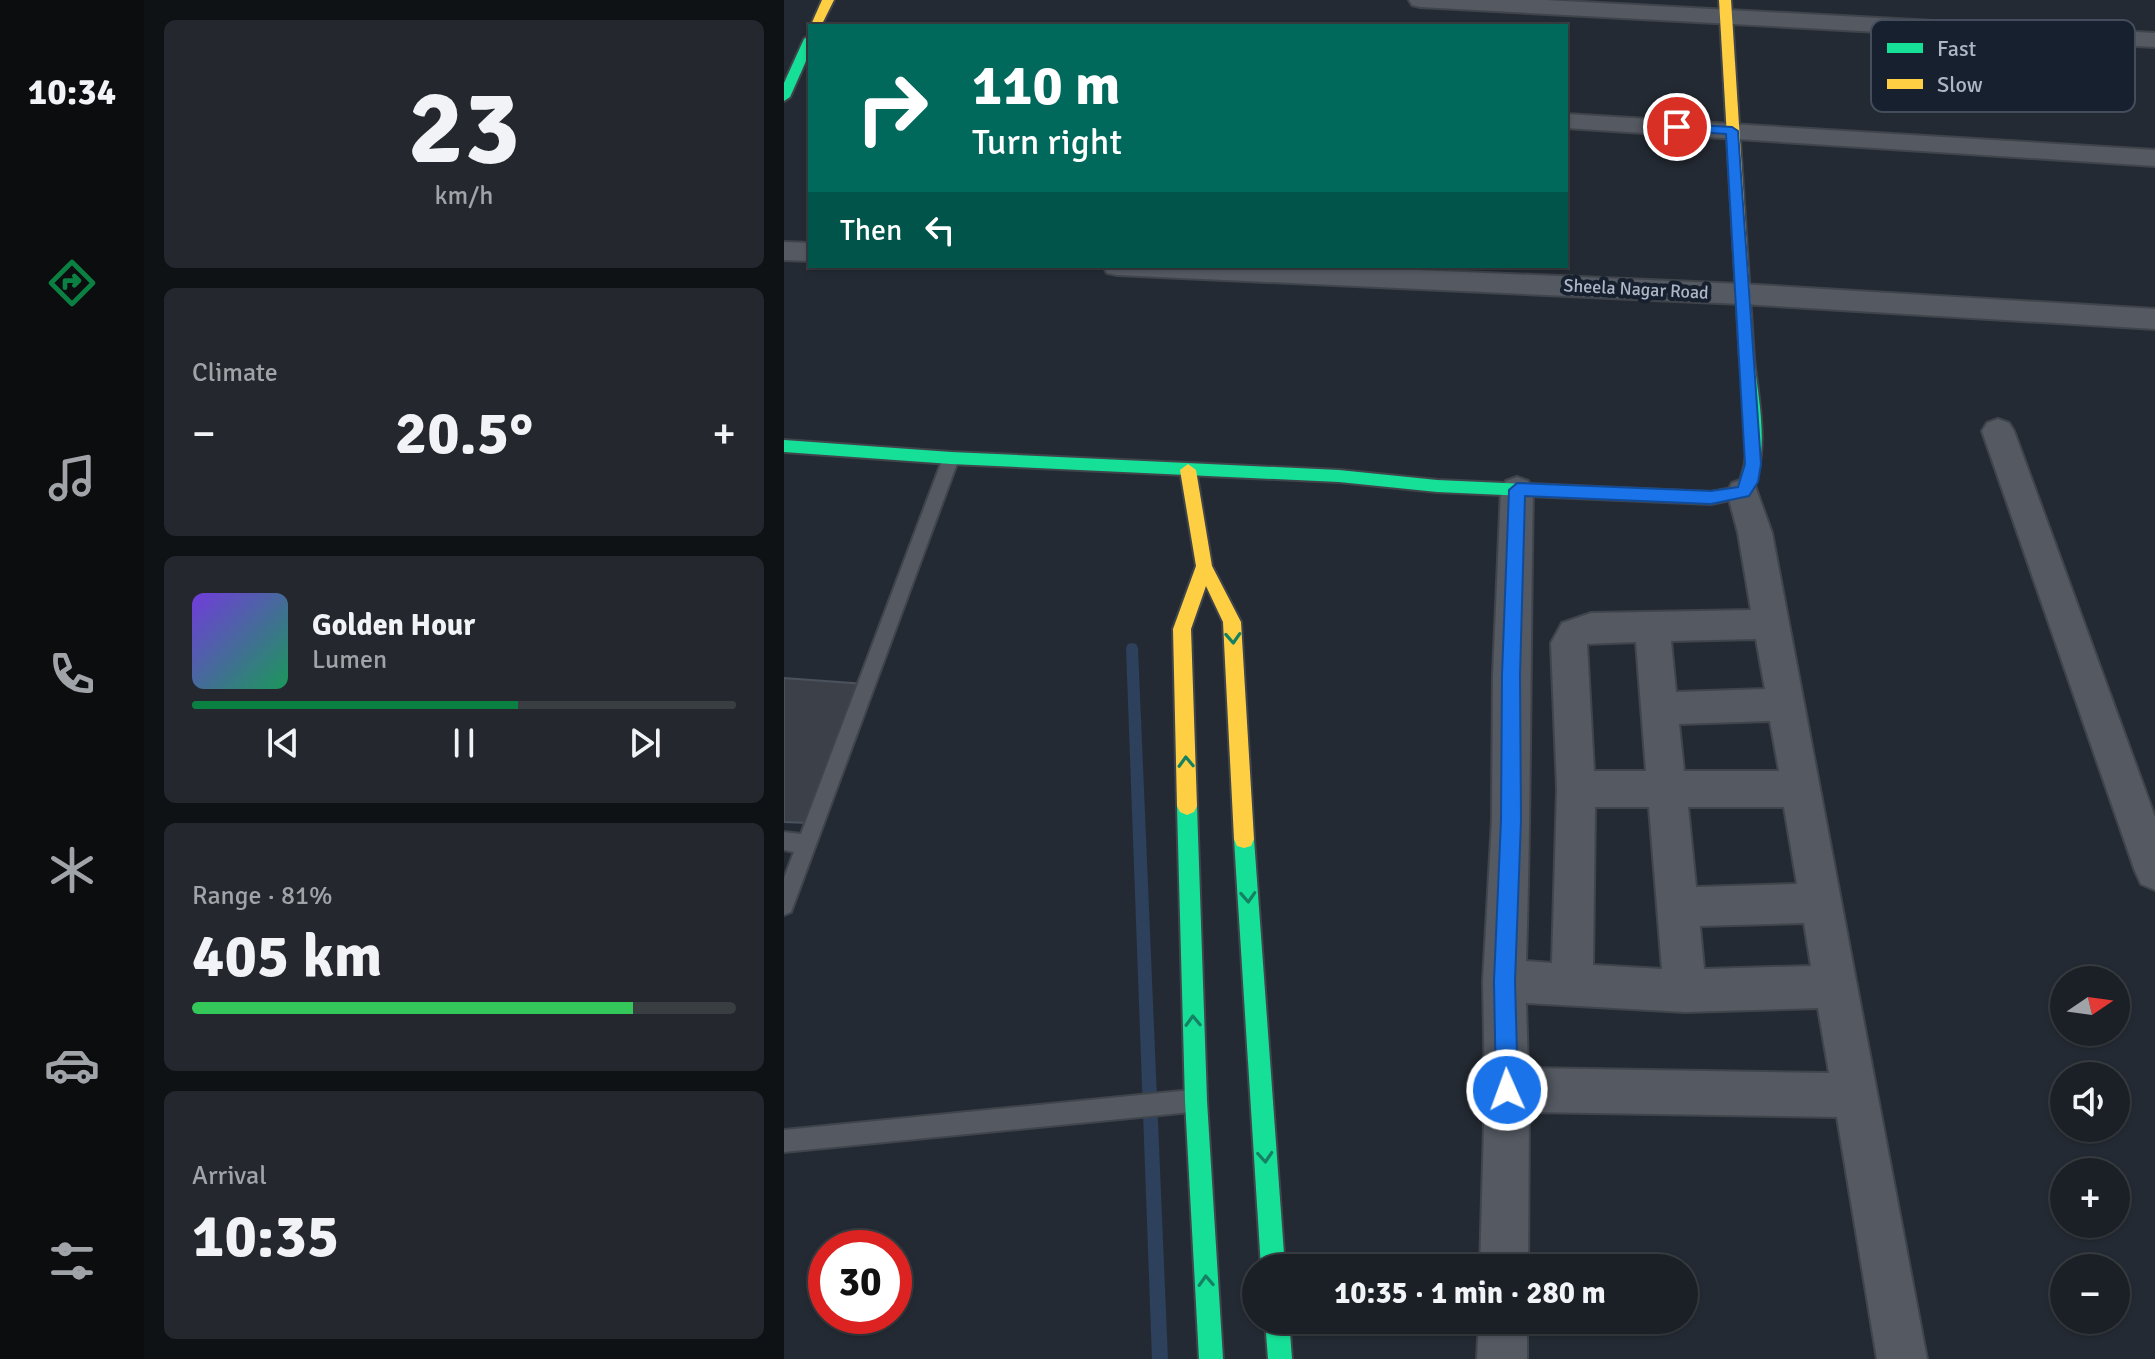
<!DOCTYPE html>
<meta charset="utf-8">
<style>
:root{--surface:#1b2026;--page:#24282e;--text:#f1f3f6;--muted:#a0a3a7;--line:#393e43;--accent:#0b8043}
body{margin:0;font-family:Signika,sans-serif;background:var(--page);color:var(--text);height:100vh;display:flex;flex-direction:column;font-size:30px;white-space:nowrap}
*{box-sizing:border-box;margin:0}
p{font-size:26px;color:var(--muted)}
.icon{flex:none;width:44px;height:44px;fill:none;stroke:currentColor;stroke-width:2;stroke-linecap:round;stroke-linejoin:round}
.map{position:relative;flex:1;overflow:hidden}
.drawer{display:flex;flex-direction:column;gap:20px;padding:20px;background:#0f1215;width:640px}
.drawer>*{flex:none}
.top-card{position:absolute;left:24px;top:24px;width:760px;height:244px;border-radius:0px;box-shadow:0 2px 6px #0004,0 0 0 2px var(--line);background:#00695c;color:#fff;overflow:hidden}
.needle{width:52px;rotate:77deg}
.controls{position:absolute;left:1266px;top:966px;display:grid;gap:16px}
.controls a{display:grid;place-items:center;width:80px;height:80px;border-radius:50%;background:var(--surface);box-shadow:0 2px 6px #0004,0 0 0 2px var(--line);font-size:40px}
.speed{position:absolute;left:24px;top:1230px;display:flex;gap:16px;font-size:40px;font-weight:700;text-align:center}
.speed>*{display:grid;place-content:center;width:104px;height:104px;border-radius:50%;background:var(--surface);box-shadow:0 2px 6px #0004,0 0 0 2px var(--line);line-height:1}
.speed .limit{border:12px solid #d22;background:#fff;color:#111}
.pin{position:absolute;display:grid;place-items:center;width:68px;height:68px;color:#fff;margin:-34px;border:4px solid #fff;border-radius:50%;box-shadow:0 2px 8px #0007}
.me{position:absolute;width:88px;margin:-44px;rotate:358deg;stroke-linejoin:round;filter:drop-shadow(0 0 6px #0008)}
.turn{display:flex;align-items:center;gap:28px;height:168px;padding:0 32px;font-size:36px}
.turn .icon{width:104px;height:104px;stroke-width:2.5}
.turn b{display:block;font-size:56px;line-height:68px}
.then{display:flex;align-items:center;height:76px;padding:0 32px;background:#0003;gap:16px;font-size:30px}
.big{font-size:60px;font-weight:700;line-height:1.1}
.drawer .card{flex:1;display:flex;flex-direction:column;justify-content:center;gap:12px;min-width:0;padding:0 28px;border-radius:12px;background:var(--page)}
.drawer .dial{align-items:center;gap:0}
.dial b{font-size:104px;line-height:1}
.song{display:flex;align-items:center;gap:24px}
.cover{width:96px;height:96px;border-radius:12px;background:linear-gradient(135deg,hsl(260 70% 55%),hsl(150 70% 35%))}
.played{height:8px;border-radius:4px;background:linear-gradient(90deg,var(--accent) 60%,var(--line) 60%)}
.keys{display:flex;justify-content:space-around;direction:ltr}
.heat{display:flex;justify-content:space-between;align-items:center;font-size:44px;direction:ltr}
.charge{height:12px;border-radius:6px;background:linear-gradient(90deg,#34c759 81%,var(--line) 0)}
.trip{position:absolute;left:458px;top:1254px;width:456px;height:80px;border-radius:40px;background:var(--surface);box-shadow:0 2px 6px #0004,0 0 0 2px var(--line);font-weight:700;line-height:80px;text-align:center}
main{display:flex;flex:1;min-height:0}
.tab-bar{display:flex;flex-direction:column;width:144px;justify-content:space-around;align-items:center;background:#0b0d0f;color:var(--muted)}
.tab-bar .icon{width:56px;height:56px}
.tab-bar .selected{color:var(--accent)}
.tab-bar b{font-size:36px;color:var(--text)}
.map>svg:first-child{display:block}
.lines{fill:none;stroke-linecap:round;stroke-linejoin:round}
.stream{fill:#2d405c;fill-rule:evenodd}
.building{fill:#3c4149;stroke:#4b525c;stroke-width:2}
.lane-casing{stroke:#40454c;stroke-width:4}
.street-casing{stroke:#40454c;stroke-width:4}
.fast-casing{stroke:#40454c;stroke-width:4}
.slow-casing{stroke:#40454c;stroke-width:4}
.lane{fill:#545962;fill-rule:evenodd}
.street{fill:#545962;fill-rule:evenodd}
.fast{fill:#16e098;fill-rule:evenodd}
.slow{fill:#ffcf43;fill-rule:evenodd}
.oneway{stroke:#168063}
.route{fill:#1a73e8;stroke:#114b97;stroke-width:2}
.labels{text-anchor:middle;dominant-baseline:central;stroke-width:8;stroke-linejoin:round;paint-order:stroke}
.far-street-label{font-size:18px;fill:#acb6c7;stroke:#17202e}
.key{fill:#17202e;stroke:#444d5c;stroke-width:2}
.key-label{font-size:22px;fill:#acb6c7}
</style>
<main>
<nav class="tab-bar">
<b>10:34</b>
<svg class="icon selected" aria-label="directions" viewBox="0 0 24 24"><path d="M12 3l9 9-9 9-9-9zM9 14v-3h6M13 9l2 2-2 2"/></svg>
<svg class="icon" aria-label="music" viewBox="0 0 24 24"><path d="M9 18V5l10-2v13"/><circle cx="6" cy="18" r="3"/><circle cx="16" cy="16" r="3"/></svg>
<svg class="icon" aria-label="phone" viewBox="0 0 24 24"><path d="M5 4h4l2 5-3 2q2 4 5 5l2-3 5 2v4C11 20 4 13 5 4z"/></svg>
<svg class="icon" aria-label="climate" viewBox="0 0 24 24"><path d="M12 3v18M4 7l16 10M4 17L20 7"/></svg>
<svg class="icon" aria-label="car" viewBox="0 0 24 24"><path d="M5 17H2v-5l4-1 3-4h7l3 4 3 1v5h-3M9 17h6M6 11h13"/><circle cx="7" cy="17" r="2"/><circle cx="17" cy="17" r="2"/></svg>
<svg class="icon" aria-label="filters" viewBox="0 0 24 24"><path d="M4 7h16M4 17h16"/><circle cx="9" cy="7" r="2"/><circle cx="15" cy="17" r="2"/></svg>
</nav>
<section class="drawer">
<div class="card dial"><b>23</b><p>km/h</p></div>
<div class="card"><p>Climate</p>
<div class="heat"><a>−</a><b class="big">20.5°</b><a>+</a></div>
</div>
<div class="card">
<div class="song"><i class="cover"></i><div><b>Golden Hour</b><p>Lumen</p></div></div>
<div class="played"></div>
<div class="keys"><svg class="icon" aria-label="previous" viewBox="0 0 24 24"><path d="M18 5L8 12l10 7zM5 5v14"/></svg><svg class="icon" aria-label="pause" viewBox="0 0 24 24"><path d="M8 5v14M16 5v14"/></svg><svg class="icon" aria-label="next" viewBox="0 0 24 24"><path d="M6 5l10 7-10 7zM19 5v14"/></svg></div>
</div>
<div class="card"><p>Range · 81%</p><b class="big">405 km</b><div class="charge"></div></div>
<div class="card"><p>Arrival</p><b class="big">10:35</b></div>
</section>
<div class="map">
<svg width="1371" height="1359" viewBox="0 0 1371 1359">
<rect width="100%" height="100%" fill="#242a33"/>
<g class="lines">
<polygon class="stream" points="348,643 352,644 354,648 384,1359 368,1359 342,648 344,644"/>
</g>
<polygon class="building" points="0,678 81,684 23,823 0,822"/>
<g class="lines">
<g class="lane-casing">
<g id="lane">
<polygon points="167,452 175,458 7,912 0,915 0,878 10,852 0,850 0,832 17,834 159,458"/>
<polygon points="407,1090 415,1093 418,1101 415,1109 407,1112 0,1152 0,1130"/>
</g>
</g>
<g class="street-casing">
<g id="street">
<polygon points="625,0 761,0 1371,33 1371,47 636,7 628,5"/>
<polygon points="782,114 1371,150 1371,166 782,128"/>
<polygon points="0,242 26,243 26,261 0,260"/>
<polygon points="319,266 543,266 957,284 1371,309 1371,329 957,304 333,275 323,273"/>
<polygon points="1214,419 1225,423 1230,431 1371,817 1371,890 1357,884 1351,871 1198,431 1203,423"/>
<path d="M733,477L744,481L749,490C746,647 747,804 742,961L768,963L773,789L767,643L778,623L807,613L967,610L954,533L943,492L948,483L959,479L970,483L988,533L1143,1359H1093L1053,1117L745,1112L744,1268H696L701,1090L699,981L708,820L709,675L717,490L722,481ZM972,639L981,689L892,692L887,641ZM852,642L862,771H810L803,644ZM986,721L995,771H900L895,724ZM811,807H865L878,969L809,965ZM904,807H1000L1013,884L912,887ZM1020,923L1027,966L920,969L916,926ZM742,1003L901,1012L1034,1008L1045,1073L744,1068Z"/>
<polygon points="695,1320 743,1320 743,1359 693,1359"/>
</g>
</g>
<g class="fast-casing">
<g id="fast">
<polygon points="26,35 26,52 6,97 0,101 0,83 20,39"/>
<path d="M963,354L970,359C975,404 987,454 965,496L927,504L653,492L555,482L167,464L0,452V440L167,452L555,470L653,480L927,492L953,487C972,450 959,399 956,359Z"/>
<polygon points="403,797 410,800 413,806 423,1101 439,1359 415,1359 401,1101 393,806 396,800"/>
<polygon points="460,830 467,832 470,839 501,1268 477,1268 450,839 453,832"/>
<polygon points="481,1320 505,1320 508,1359 484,1359"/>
</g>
</g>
<g class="slow-casing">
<g id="slow">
<polygon points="38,0 50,0 37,26 26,27"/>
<polygon points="935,0 947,0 970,359 963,364 956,359"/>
<polygon points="404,464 412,470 428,566 457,622 470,839 467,846 460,848 453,846 450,839 439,622 422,586 407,629 413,806 410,812 403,815 396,812 393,806 389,629 412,566 396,470"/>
</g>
</g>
<use href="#lane" class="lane"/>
<use href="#street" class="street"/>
<use href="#fast" class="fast"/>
<use href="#slow" class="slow"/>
</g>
<defs><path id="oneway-chevron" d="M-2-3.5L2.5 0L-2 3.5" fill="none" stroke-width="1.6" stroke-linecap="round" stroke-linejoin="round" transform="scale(2)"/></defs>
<g class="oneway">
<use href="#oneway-chevron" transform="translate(449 638) rotate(87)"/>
<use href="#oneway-chevron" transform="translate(402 762) rotate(-92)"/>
<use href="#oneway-chevron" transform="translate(464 897) rotate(87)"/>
<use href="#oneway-chevron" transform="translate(409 1021) rotate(-92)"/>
<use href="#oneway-chevron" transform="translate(481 1157) rotate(86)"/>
<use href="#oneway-chevron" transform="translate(422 1281) rotate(-93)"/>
</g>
<polygon class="route" points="893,124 948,127 954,131 977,464 974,482 965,496 927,504 741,496 736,675 737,820 731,981 734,1090 731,1098 723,1101 715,1098 712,1090 710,981 717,820 718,675 725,490 733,483 927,491 954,487 961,464 942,134 888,130 888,125"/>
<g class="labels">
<g class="far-street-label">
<text transform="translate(852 289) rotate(3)">Sheela Nagar Road</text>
</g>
</g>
<rect x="1087" y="20" width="264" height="92" rx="12" class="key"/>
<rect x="1103" y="43" width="36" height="10" fill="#16e098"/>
<rect x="1103" y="79" width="36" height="10" fill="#ffcf43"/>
<g class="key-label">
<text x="1153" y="56">Fast</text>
<text x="1153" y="92">Slow</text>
</g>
</svg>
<div class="controls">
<a><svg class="needle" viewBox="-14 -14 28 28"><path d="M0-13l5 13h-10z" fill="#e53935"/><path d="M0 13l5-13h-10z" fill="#a0a3a7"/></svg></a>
<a><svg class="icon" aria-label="sound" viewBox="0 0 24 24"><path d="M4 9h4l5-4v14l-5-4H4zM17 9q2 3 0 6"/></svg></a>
<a>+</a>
<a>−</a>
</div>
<div class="speed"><div class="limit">30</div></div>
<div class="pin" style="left:893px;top:127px;background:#d93025"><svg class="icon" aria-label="arrive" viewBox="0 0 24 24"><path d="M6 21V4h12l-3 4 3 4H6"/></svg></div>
<svg class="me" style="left:723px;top:1090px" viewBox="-20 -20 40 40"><circle r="17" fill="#1a73e8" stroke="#fff" stroke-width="3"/><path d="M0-11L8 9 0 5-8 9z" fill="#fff"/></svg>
<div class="trip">10:35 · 1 min · 280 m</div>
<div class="top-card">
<div class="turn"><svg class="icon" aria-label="right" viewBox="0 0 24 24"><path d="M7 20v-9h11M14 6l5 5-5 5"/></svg><div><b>110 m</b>Turn right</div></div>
<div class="then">Then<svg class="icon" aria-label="left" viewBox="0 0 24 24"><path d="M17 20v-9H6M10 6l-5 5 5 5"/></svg></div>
</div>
</div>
</main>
